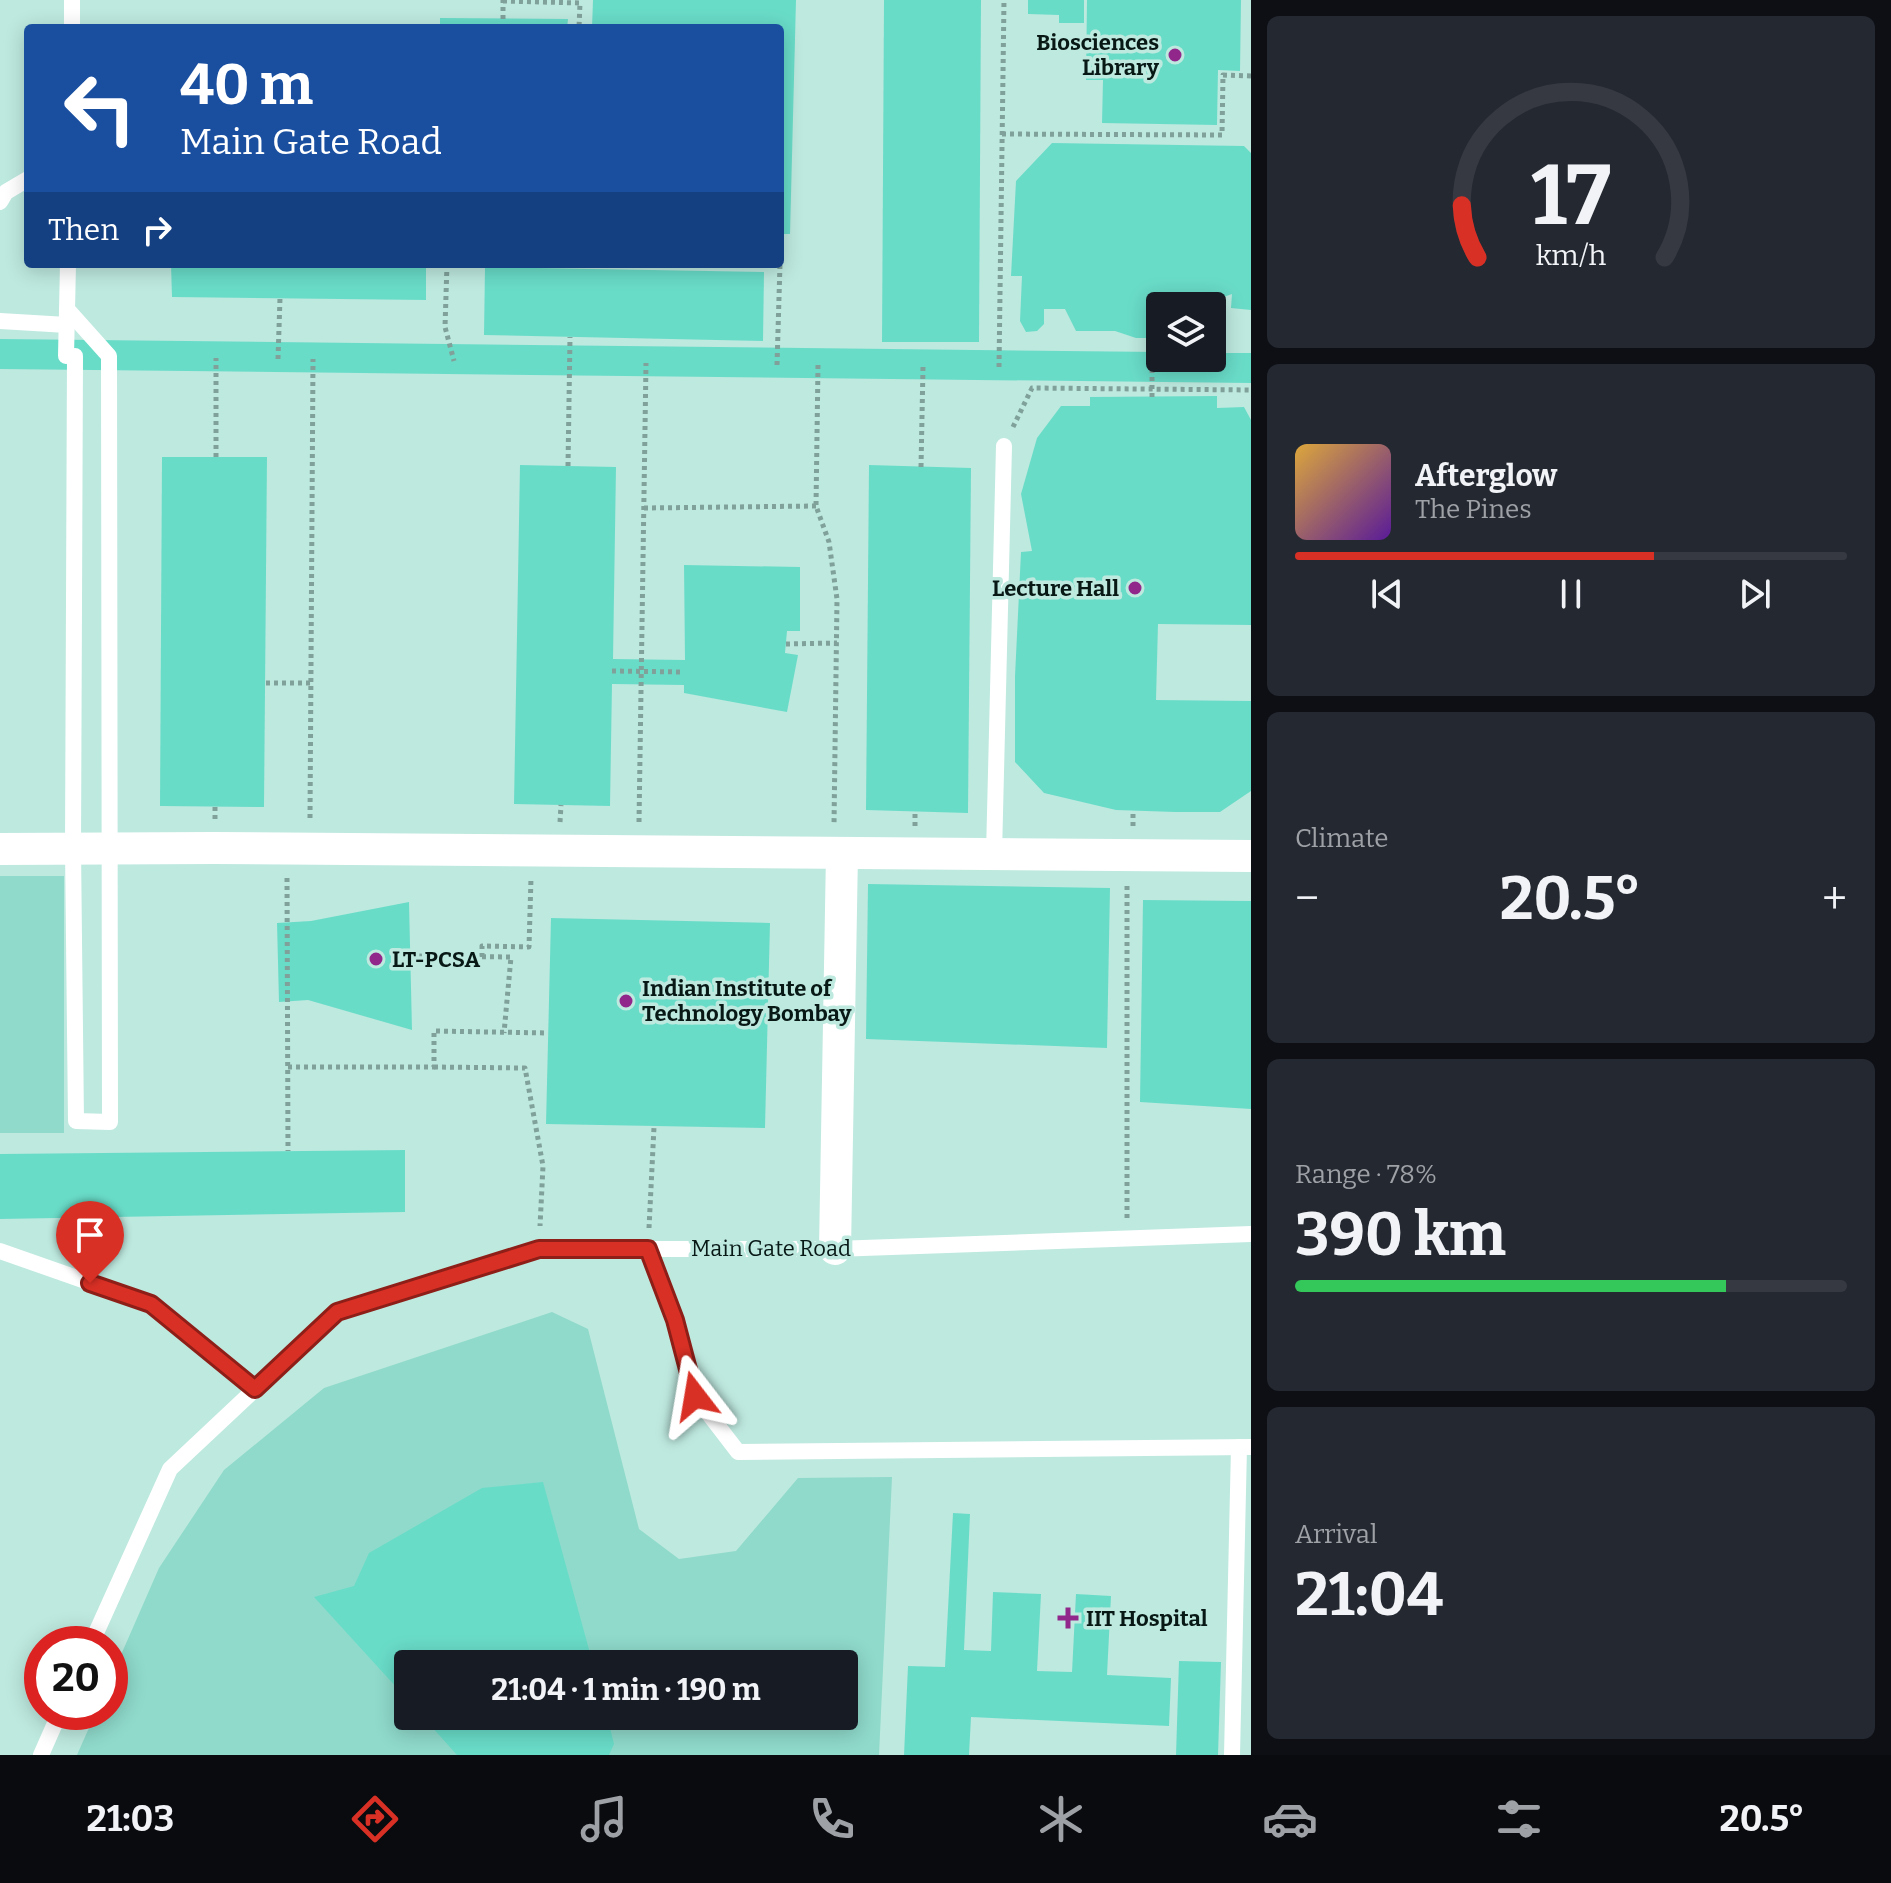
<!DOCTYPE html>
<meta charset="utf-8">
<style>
:root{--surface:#171b24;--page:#242831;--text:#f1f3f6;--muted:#9ea1a6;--line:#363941;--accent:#d93025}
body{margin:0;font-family:Bitter,serif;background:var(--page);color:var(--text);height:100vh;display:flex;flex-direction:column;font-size:30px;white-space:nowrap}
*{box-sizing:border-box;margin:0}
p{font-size:26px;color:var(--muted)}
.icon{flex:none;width:44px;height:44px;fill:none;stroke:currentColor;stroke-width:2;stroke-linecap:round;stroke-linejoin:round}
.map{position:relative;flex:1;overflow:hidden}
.drawer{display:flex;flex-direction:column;gap:16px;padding:16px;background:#0d0f14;width:640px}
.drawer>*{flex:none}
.guide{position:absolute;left:24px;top:24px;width:760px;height:244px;border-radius:8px;box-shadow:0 4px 20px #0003;background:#1a4fa0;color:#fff;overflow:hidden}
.fabs{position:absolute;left:1146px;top:292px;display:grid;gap:16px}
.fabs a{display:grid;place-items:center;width:80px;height:80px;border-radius:8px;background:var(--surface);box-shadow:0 4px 20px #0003;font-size:40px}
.speed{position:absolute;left:24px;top:1626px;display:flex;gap:16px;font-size:40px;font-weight:700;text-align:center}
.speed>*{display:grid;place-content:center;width:104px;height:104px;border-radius:50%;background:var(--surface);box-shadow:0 4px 20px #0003;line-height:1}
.speed .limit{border:12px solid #d22;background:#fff;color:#111}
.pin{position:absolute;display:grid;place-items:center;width:68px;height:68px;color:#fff;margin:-82px -34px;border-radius:50% 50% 50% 0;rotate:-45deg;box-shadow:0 0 8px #0007}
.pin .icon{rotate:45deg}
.me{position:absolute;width:88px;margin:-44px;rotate:346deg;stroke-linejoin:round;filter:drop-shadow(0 0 6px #0008)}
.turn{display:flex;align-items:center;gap:28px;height:168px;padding:0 24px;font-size:36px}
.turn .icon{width:104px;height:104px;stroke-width:2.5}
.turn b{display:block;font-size:56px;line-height:68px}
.then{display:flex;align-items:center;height:76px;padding:0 24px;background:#0003;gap:16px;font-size:30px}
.big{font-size:60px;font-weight:700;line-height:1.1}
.drawer .widget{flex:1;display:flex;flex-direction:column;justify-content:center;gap:12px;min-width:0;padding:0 28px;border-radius:12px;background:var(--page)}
.drawer .dial{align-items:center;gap:0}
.dial svg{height:208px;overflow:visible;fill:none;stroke:var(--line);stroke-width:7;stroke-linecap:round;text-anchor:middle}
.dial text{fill:var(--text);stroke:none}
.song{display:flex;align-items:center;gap:24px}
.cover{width:96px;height:96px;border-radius:12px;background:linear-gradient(135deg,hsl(40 70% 55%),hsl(270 70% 35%))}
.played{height:8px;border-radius:4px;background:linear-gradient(90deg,var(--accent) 65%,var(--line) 65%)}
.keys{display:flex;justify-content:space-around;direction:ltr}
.heat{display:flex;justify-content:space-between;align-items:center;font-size:44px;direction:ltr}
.charge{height:12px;border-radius:6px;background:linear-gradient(90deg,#34c759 78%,var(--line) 0)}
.trip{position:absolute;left:394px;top:1650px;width:464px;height:80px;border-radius:8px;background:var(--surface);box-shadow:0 4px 20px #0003;font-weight:700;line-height:80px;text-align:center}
.menu{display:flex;height:128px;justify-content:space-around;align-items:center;background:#090b0e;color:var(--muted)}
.menu .icon{width:56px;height:56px}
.menu .current{color:var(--accent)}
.menu b{font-size:36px;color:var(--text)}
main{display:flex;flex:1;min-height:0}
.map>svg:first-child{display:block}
.green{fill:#8fdacb;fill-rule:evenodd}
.building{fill:#69dcc8}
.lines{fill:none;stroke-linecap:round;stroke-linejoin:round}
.path{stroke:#80a19a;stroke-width:5;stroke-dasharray:4 4;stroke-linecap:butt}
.lane{stroke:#fff;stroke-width:16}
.street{stroke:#fff;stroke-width:32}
.route-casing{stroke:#8d1f18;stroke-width:20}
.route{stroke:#d93025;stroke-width:14}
.poi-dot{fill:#91278a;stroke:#bee9df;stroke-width:3}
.labels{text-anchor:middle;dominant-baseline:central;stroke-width:7;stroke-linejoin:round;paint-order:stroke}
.poi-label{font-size:22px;font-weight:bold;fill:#081815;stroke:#bee9df;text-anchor:start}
.street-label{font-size:22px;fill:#081815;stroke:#bee9df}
</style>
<main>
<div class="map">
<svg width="1251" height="1755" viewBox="0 0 1251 1755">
<rect width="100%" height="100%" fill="#bee9df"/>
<g class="green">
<rect x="0" y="876" width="64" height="257"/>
<path d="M552,1312L588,1329L639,1529L679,1559L736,1551L798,1478L892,1477L879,1755H77L96,1712H110V1680L159,1568L224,1470L324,1388ZM408,1664H844V1716H408Z"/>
</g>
<g class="building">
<polygon points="593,0 796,0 790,234 780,234 780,28 592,28"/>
<polygon points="884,0 981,0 979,342 882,342"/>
<polygon points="1028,0 1084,0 1084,23 1059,23 1059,15 1028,14"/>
<polygon points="1087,0 1241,0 1240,71 1218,70 1217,125 1102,123 1103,80 1086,80"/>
<polygon points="440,18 568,19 567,28 440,28"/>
<polygon points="1052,143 1244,146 1251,153 1251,310 1231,308 1232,294 1221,298 1221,324 1212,333 1212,306 1160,306 1160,338 1136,338 1115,331 1076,331 1065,309 1044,309 1044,324 1037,331 1026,332 1020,321 1022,276 1011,276 1016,181"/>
<polygon points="171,264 426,264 426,300 172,297"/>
<polygon points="485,267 764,272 763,341 484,335"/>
<polygon points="0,339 1160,352 1160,358 1212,358 1212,353 1251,353 1251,383 0,369"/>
<polygon points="1217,396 1217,408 1244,407 1251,420 1251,625 1158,624 1156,700 1251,701 1251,791 1220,812 1175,812 1116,810 1044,793 1015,762 1015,676 1021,552 1032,551 1021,494 1037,438 1061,406 1090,406 1090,397"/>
<polygon points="162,457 267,457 264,807 160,806"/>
<polygon points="520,465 616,467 613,659 685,660 684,565 800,567 800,631 787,631 785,653 798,655 787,712 684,693 684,685 612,684 610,806 514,804"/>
<polygon points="869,465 971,468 968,813 866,810"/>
<polygon points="868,884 1110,888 1107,1048 866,1039"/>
<polygon points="1143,900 1251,901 1251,1109 1140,1102"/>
<polygon points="409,902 412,1030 308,1000 279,1002 277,923 311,921"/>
<polygon points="551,918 770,923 765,1128 546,1124"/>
<polygon points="405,1150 405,1212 0,1219 0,1154"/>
<polygon points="543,1482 593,1664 408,1664 408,1700 314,1597 354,1586 369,1553 482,1488"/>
<polygon points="953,1513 970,1514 964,1650 991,1651 993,1592 1041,1594 1037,1671 1072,1672 1076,1594 1111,1596 1107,1675 1171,1678 1169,1726 971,1717 969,1755 904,1755 908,1666 945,1667"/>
<polygon points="1179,1661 1221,1662 1218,1755 1176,1755"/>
<polygon points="422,1716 607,1716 614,1744 609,1755 457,1755"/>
</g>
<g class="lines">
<g class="path">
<polyline points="503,1 580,3 579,28"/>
<polyline points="503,19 503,0"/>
<polyline points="1002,134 1222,135 1223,75 1251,76"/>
<polyline points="780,240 780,259"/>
<polyline points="447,264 445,327 454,361"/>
<polyline points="278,359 280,298"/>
<polyline points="777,365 780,264"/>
<polyline points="818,365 816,506 829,542 837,599 834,825"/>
<polyline points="999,367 1004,0"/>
<polyline points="1152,397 1152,338"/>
<polyline points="1013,427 1032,388 1251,390"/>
<polyline points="216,457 216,358"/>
<polyline points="568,466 570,337"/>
<polyline points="921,467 923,367"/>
<polyline points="644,508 816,506"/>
<polyline points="786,644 837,643"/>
<polyline points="612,671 684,672"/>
<polyline points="266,683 311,683"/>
<polyline points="310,818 313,359"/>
<polyline points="215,819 215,807"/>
<polyline points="560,822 561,805"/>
<polyline points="639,822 646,363"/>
<polyline points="915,826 915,811"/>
<polyline points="1133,826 1133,811"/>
<polyline points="287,878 288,1151"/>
<polyline points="410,956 511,957 504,1033"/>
<polyline points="482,957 482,946 529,947 531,878"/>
<polyline points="288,1067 434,1067 434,1031 548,1033"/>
<polyline points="434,1067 525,1068 543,1166 540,1226"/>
<polyline points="1127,1218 1127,884"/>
<polyline points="649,1228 654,1127"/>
</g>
<g class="lane">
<polyline points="72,28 72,0"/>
<polyline points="0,202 6,192 28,179"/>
<polyline points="67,309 109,356 110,1122 76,1121 73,848 75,356"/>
<polyline points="0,321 67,325"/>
<polyline points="66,356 68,264"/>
<polyline points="994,854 1004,446"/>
<polyline points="648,1249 675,1320 695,1396 738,1452 1251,1447"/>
<polyline points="0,1251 151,1304 255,1389"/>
<polyline points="91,1644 170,1469 337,1312 539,1249 835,1249 1251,1234"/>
<polyline points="41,1755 60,1712"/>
<polyline points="1232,1755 1239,1447"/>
</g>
<g class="street">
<polyline points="0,849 214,848 1251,856"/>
<polyline points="835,1249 842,853"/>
</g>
</g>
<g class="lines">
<g class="route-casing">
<polyline id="route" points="90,1283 151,1304 255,1389 337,1312 539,1249 648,1249 675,1320 695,1396"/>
</g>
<use href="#route" class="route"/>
</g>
<g class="poi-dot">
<circle cx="1175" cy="55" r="8"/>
<circle cx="1135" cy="588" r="8"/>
<circle cx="376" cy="959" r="8"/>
<circle cx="626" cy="1001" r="8"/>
<path d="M1064 1606h8v8h8v8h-8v8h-8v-8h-8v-8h8z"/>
</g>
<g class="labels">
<g class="poi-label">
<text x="1159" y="42" text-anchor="end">Biosciences<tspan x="1159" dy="25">Library</tspan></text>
<text x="1119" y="588" text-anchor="end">Lecture Hall</text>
<text x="392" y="959">LT-PCSA</text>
<text x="642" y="988">Indian Institute of<tspan x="642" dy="25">Technology Bombay</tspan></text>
<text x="1086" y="1618">IIT Hospital</text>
</g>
<g class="street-label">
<text x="771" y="1248">Main Gate Road</text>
</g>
</g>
</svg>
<div class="fabs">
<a><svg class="icon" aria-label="layers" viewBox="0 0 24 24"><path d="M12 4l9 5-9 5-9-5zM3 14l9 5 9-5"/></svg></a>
</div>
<div class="speed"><div class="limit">20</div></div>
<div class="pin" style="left:90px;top:1283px;background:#d93025"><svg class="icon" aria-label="arrive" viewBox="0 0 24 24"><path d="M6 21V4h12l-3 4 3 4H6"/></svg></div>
<svg class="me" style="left:695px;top:1396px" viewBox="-20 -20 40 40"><path d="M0-17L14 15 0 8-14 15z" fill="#d93025" stroke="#fff" stroke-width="4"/></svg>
<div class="trip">21:04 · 1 min · 190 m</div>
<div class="guide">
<div class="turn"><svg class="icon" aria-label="left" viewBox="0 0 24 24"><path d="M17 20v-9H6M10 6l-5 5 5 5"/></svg><div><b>40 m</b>Main Gate Road</div></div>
<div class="then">Then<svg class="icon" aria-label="right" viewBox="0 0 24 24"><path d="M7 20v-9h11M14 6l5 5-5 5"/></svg></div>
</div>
</div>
<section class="drawer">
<div class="widget dial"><svg viewBox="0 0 100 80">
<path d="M14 69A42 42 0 1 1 86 69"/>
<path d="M14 69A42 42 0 0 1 8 49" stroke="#d93025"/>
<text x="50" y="56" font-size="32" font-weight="700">17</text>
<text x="50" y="72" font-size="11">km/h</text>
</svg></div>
<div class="widget">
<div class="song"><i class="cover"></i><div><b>Afterglow</b><p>The Pines</p></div></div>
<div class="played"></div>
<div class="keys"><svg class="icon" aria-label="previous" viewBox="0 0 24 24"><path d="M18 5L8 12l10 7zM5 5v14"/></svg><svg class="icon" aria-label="pause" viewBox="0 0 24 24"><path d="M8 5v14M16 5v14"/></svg><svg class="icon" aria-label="next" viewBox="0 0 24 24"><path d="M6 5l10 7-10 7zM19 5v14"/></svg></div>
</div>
<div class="widget"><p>Climate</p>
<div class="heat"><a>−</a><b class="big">20.5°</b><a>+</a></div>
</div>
<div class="widget"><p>Range · 78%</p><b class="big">390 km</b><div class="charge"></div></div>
<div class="widget"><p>Arrival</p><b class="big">21:04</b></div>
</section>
</main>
<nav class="menu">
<b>21:03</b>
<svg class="icon current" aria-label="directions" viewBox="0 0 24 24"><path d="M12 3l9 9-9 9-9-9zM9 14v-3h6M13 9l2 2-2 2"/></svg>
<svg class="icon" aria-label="music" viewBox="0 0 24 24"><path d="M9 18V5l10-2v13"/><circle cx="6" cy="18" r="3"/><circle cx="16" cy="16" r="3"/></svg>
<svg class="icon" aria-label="phone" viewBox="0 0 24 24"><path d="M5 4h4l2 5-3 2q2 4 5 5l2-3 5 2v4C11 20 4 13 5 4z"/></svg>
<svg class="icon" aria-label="climate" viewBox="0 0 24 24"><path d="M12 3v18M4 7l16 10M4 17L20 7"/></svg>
<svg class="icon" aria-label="car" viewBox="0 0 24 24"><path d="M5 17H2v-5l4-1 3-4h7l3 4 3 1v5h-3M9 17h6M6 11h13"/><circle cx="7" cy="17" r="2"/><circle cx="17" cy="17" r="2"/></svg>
<svg class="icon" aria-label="filters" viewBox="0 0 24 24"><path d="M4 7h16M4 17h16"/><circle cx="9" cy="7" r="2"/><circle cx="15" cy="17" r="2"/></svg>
<b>20.5°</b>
</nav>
